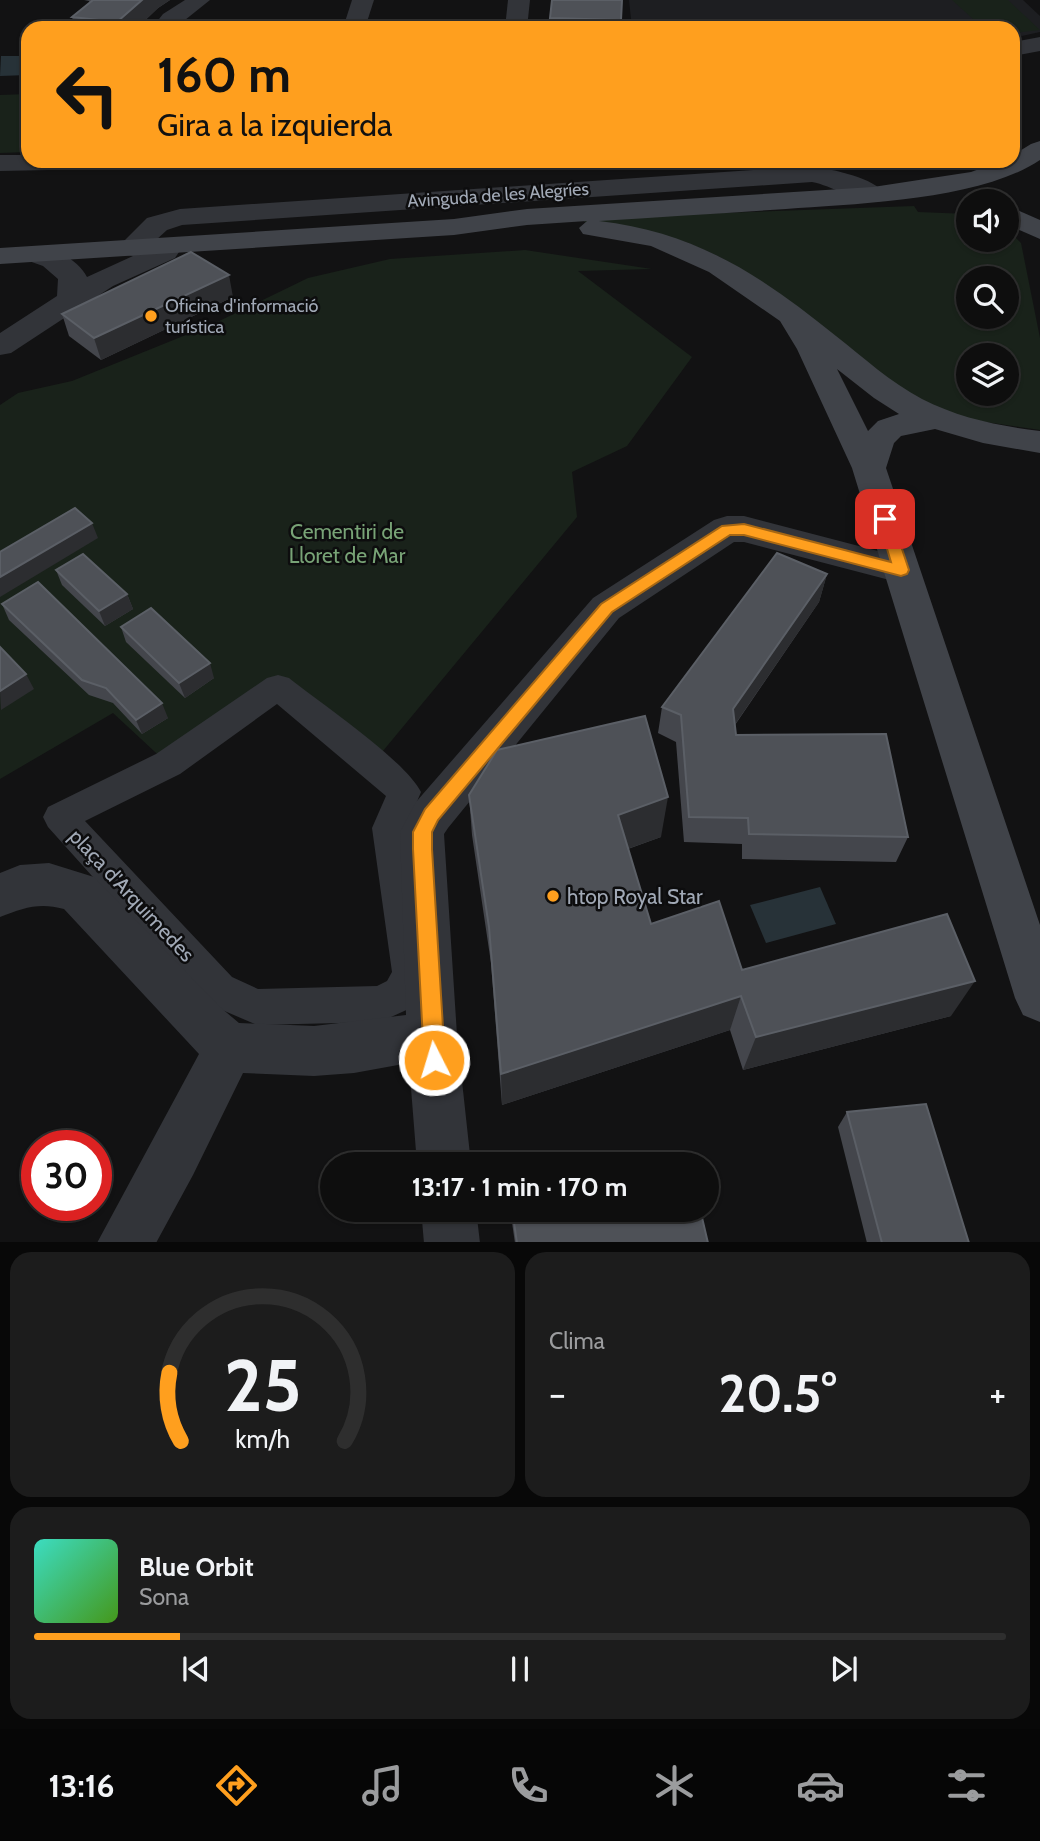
<!DOCTYPE html>
<html lang="es">
<meta charset="utf-8">
<style>
:root{--surface:#0e0e0e;--page:#1c1c1c;--text:#f1f3f6;--muted:#9b9c9e;--line:#2e2e2e;--accent:#ff9f1e}
body{margin:0;font-family:Cabin,sans-serif;background:var(--page);color:var(--text);height:100vh;display:flex;flex-direction:column;font-size:26px;white-space:nowrap}
*{box-sizing:border-box;margin:0}
p{font-size:23px;color:var(--muted)}
.icon{flex:none;width:38px;height:38px;fill:none;stroke:currentColor;stroke-width:2;stroke-linecap:round;stroke-linejoin:round}
.map{position:relative;height:1242px;overflow:hidden}
.drawer{display:flex;flex-direction:column;gap:10px;padding:10px;background:#080808;flex:1}
.drawer>*{flex:none}
.banner{position:absolute;left:21px;top:21px;width:999px;height:147px;border-radius:21px;box-shadow:0 2px 5px #0004,0 0 0 2px var(--line);background:#ff9f1e;color:#111;overflow:hidden}
.buttons{position:absolute;left:956px;top:189px;display:grid;gap:14px}
.buttons a{display:grid;place-items:center;width:63px;height:63px;border-radius:50%;background:var(--surface);box-shadow:0 2px 5px #0004,0 0 0 2px var(--line);font-size:35px}
.speed{position:absolute;left:21px;top:1130px;display:flex;gap:14px;font-size:35px;font-weight:700;text-align:center}
.speed>*{display:grid;place-content:center;width:91px;height:91px;border-radius:50%;background:var(--surface);box-shadow:0 2px 5px #0004,0 0 0 2px var(--line);line-height:1}
.speed .limit{border:10px solid #d22;background:#fff;color:#111}
.pin{position:absolute;display:grid;place-items:center;width:60px;height:60px;color:#fff;margin:-30px;border-radius:14px;box-shadow:0 4px 10px #0006}
.me{position:absolute;width:77px;margin:-38px;rotate:355deg;stroke-linejoin:round;filter:drop-shadow(0 0 5px #0008)}
.turn{display:flex;align-items:center;gap:24px;height:147px;padding:0 21px;font-size:32px}
.turn .icon{width:91px;height:91px;stroke-width:2.5}
.turn b{display:block;font-size:49px;line-height:60px}
.big{font-size:52px;font-weight:700;line-height:1.1}
.drawer .tile{flex:1;display:flex;flex-direction:column;justify-content:center;gap:10px;min-width:0;padding:0 24px;border-radius:21px;background:var(--page)}
.drawer .dial{align-items:center;gap:0}
.dial svg{height:182px;overflow:visible;fill:none;stroke:var(--line);stroke-width:7;stroke-linecap:round;text-anchor:middle}
.dial text{fill:var(--text);stroke:none}
.song{display:flex;align-items:center;gap:21px}
.cover{width:84px;height:84px;border-radius:10px;background:linear-gradient(135deg,hsl(170 70% 55%),hsl(100 70% 35%))}
.played{height:7px;border-radius:4px;background:linear-gradient(90deg,var(--accent) 15%,var(--line) 15%)}
.keys{display:flex;justify-content:space-around;direction:ltr}
.heat{display:flex;justify-content:space-between;align-items:center;font-size:38px;direction:ltr}
.drawer .tiles{flex:1;display:grid;gap:10px;grid-template-columns:1fr 1fr}
.tile:last-child{grid-column:span 2}
.trip{position:absolute;left:320px;top:1152px;width:399px;height:70px;border-radius:35px;background:var(--surface);box-shadow:0 2px 5px #0004,0 0 0 2px var(--line);font-weight:700;line-height:70px;text-align:center}
.menu{display:flex;height:112px;justify-content:space-around;align-items:center;background:#060606;color:var(--muted)}
.menu .icon{width:49px;height:49px}
.menu .on{color:var(--accent)}
.menu b{font-size:32px;color:var(--text)}
.map>svg:first-child{display:block}
.built{fill:#1d1e21}
.green{fill:#19221a;fill-rule:evenodd}
.water{fill:#273238}
.lines{fill:none;stroke-linecap:round;stroke-linejoin:round}
.pedestrian{fill:#323439;fill-rule:evenodd}
.minor{fill:#323439;fill-rule:evenodd}
.secondary{fill:#404349;fill-rule:evenodd}
.wall{fill:#44464c}
.shaded-wall{fill:#2c2d30}
.building{fill:#4e5157;stroke:#5b5f66;stroke-width:2}
.route{fill:#ff9f1e;stroke:#a66714;stroke-width:2}
.poi-dot{fill:#ff9f1e;stroke:#0d0d0e;stroke-width:2.5}
.labels{text-anchor:middle;dominant-baseline:central;stroke-width:5;stroke-linejoin:round;paint-order:stroke}
.far-street-label{font-size:18px;fill:#a1a9b6;stroke:#0d0d0e}
.far-poi-label{font-size:18px;fill:#a1a9b6;stroke:#0d0d0e;text-anchor:start}
.park-label{font-size:21px;fill:#78a376;stroke:#0d0d0e}
.street-label{font-size:21px;fill:#a1a9b6;stroke:#0d0d0e}
.poi-label{font-size:21px;fill:#a1a9b6;stroke:#0d0d0e;text-anchor:start}
</style>
<div class="map">
<svg width="1040" height="1243" viewBox="0 0 1040 1243">
<rect width="100%" height="100%" fill="#121213"/>
<polygon class="built" points="629,0 1023,0 1040,16 1040,32 1013,38 1013,28 632,28"/>
<g class="green">
<polygon points="952,0 1008,0 1040,30 1013,33 1013,28 983,28"/>
<polygon points="28,94 28,152 0,153 0,95"/>
<path d="M914,206L918,212L968,214V240H1006V228L1021,243L1040,338V430L958,418L918,404L753,276L720,257L686,242L652,232L584,222L585,218ZM968,278H1006V317H968ZM968,355H1006V394H968Z"/>
<polygon points="525,250 652,269 578,271 692,357 627,446 572,472 577,517 373,763 278,688 168,764 113,713 0,779 0,405 18,393 72,381 213,324 308,278 390,259"/>
</g>
<g class="water">
<polygon points="1,56 28,56 28,75 0,76"/>
<polygon points="820,887 836,924 766,943 750,905"/>
</g>
<g class="lines">
<path class="pedestrian" d="M278,675L289,678C320,703 405,760 421,792L406,828L430,975L413,1007L380,1022L257,1025L206,1003L48,827L43,817L48,807L156,754L267,678ZM277,704L386,796L372,828L392,972L387,981L377,986L258,989L232,977L85,821L180,774Z"/>
<g class="minor">
<polygon points="185,0 210,0 175,28 152,28 163,14"/>
<polygon points="352,0 374,0 365,28 343,28"/>
<polygon points="508,0 530,0 527,28 505,28"/>
<polygon points="1040,37 1040,51 1013,56 1013,42"/>
<polygon points="0,155 28,155 28,161 113,161 109,166 100,169 0,171"/>
<path d="M812,166C833,170 874,177 886,195L882,201C862,206 834,186 812,182L182,225L167,230L144,251L165,244L175,246L179,252L175,258L113,286L11,353L0,355V333L57,296L58,279L43,266L26,260L22,254L26,248C48,243 77,258 87,277L133,256L121,254L117,248L147,218L180,209Z"/>
<path d="M727,516H744L901,557L914,560L920,570L914,580L901,583L744,542H734L619,618L448,828L444,834L457,1035L471,1164H417L409,1063L354,1073L314,1076L243,1073L193,1175L156,1243H97L199,1054L64,909C39,902 23,908 0,917V873L20,865L49,863L94,877L220,1007L239,1023L314,1026L406,1015L400,832L416,802L593,598L714,520Z"/>
<polygon points="421,1209 476,1209 480,1243 424,1243"/>
</g>
<g class="secondary">
<path d="M1040,141V160C981,200 857,204 786,209C724,213 661,217 599,221C696,232 762,276 836,336C864,358 890,382 922,399C959,418 999,426 1040,431V453L983,443L935,429L901,436L894,443L886,468L1040,925V1022L1023,1015L1015,998L852,468L797,349L780,321L709,272L651,246L583,234L579,228L587,221L527,225L454,235L0,264V248L454,219L527,209L873,187L971,172L1001,161H1013V155L1031,144ZM837,369L874,398L899,414L878,421L868,431Z"/>
<polygon points="1006,205 1040,220 1040,239 1006,224"/>
</g>
</g>
<g class="wall">
<polygon points="84,0 170,0 158,8 137,28 75,28 72,17 90,3 89,1"/>
<polygon points="622,0 620,28 550,28 550,18"/>
<polygon points="233,297 101,360 69,336 62,314"/>
<polygon points="56,570 127,594 133,609 105,626 62,585"/>
<polygon points="827,574 819,602 735,725 736,735 908,837 896,862 742,859 742,844 684,842 676,742 658,733 662,707"/>
<polygon points="2,604 168,718 142,734 113,703 89,695 9,620"/>
<polygon points="121,627 214,678 185,698 126,642"/>
<polygon points="469,795 661,837 628,849 651,924 742,970 951,1016 743,1070 730,1030 502,1105 491,963 472,835"/>
<polygon points="847,1112 969,1243 867,1243 838,1127"/>
<polygon points="510,1209 700,1209 708,1243 515,1243"/>
</g>
<g class="shaded-wall">
<polygon points="142,0 170,0 158,8 137,28 119,28 117,22"/>
<polygon points="229,275 233,297 101,360 94,338"/>
<polygon points="92,523 98,538 0,597 0,577"/>
<polygon points="827,574 819,602 727,736 733,709"/>
<polygon points="127,594 133,609 105,626 99,611"/>
<polygon points="210,663 214,678 185,698 179,683"/>
<polygon points="26,674 34,689 1,710 0,691"/>
<polygon points="162,703 168,718 142,734 136,720"/>
<polygon points="668,797 661,837 613,854 618,815"/>
<polygon points="975,981 951,1016 743,1070 756,1037"/>
<polygon points="741,996 730,1030 502,1105 501,1074"/>
</g>
<g class="building">
<polygon points="93,0 142,0 117,22 72,17"/>
<polygon points="552,0 622,0 621,20 550,18"/>
<polygon points="191,252 229,275 94,338 62,314"/>
<polygon points="75,508 92,523 0,577 0,552"/>
<polygon points="777,553 827,574 733,709 736,735 886,734 908,837 749,834 748,818 689,817 681,715 662,707"/>
<polygon points="83,554 127,594 99,611 56,570"/>
<polygon points="38,582 162,703 136,720 106,688 82,680 2,604"/>
<polygon points="151,608 210,663 179,683 121,627"/>
<polygon points="0,647 26,674 0,691"/>
<polygon points="645,716 668,797 618,815 651,924 719,901 742,970 947,914 975,981 756,1037 741,996 501,1074 489,927 469,795 497,750"/>
<polygon points="926,1104 969,1243 882,1243 847,1112"/>
<polygon points="687,1159 688,1164 662,1164"/>
<polygon points="512,1209 700,1209 708,1243 517,1243"/>
</g>
<polygon class="route" points="885,514 892,519 909,570 907,574 901,576 744,535 730,535 612,612 438,820 432,832 432,849 445,1060 442,1068 434,1071 427,1068 424,1060 413,849 413,832 425,809 601,604 722,526 744,524 891,562 878,519"/>
<g class="poi-dot">
<circle cx="151" cy="316" r="7"/>
<circle cx="553" cy="896" r="7"/>
</g>
<g class="labels">
<g class="far-street-label">
<text transform="translate(498 195) rotate(-4)">Avinguda de les Alegríes</text>
</g>
<g class="far-poi-label">
<text x="165" y="306">Oficina d'informació<tspan x="165" dy="21">turística</tspan></text>
</g>
<g class="park-label">
<text x="347" y="531">Cementiri de<tspan x="347" dy="24">Lloret de Mar</tspan></text>
</g>
<g class="street-label">
<text transform="translate(132 895) rotate(47)">plaça d'Arquimedes</text>
</g>
<g class="poi-label">
<text x="567" y="896">htop Royal Star</text>
</g>
</g>
</svg>
<div class="buttons">
<a><svg class="icon" aria-label="sound" viewBox="0 0 24 24"><path d="M4 9h4l5-4v14l-5-4H4zM17 9q2 3 0 6"/></svg></a>
<a><svg class="icon" aria-label="search" viewBox="0 0 24 24"><circle cx="10" cy="10" r="6"/><path d="M15 15l6 6"/></svg></a>
<a><svg class="icon" aria-label="layers" viewBox="0 0 24 24"><path d="M12 4l9 5-9 5-9-5zM3 14l9 5 9-5"/></svg></a>
</div>
<div class="speed"><div class="limit">30</div></div>
<div class="pin" style="left:885px;top:519px;background:#d93025"><svg class="icon" aria-label="arrive" viewBox="0 0 24 24"><path d="M6 21V4h12l-3 4 3 4H6"/></svg></div>
<svg class="me" style="left:434px;top:1060px" viewBox="-20 -20 40 40"><circle r="17" fill="#ff9f1e" stroke="#fff" stroke-width="3"/><path d="M0-11L8 9 0 5-8 9z" fill="#fff"/></svg>
<div class="trip">13:17 · 1 min · 170 m</div>
<div class="banner">
<div class="turn"><svg class="icon" aria-label="left" viewBox="0 0 24 24"><path d="M17 20v-9H6M10 6l-5 5 5 5"/></svg><div><b>160 m</b>Gira a la izquierda</div></div>
</div>
</div>
<section class="drawer">
<div class="tiles">
<div class="tile dial"><svg viewBox="0 0 100 80">
<path d="M14 69A42 42 0 1 1 86 69"/>
<path d="M14 69A42 42 0 0 1 9 39" stroke="#ff9f1e"/>
<text x="50" y="56" font-size="32" font-weight="700">25</text>
<text x="50" y="72" font-size="11">km/h</text>
</svg></div>
<div class="tile"><p>Clima</p>
<div class="heat"><a>−</a><b class="big">20.5°</b><a>+</a></div>
</div>
<div class="tile">
<div class="song"><i class="cover"></i><div><b>Blue Orbit</b><p>Sona</p></div></div>
<div class="played"></div>
<div class="keys"><svg class="icon" aria-label="previous" viewBox="0 0 24 24"><path d="M18 5L8 12l10 7zM5 5v14"/></svg><svg class="icon" aria-label="pause" viewBox="0 0 24 24"><path d="M8 5v14M16 5v14"/></svg><svg class="icon" aria-label="next" viewBox="0 0 24 24"><path d="M6 5l10 7-10 7zM19 5v14"/></svg></div>
</div>
</div>
</section>
<nav class="menu">
<b>13:16</b>
<svg class="icon on" aria-label="directions" viewBox="0 0 24 24"><path d="M12 3l9 9-9 9-9-9zM9 14v-3h6M13 9l2 2-2 2"/></svg>
<svg class="icon" aria-label="music" viewBox="0 0 24 24"><path d="M9 18V5l10-2v13"/><circle cx="6" cy="18" r="3"/><circle cx="16" cy="16" r="3"/></svg>
<svg class="icon" aria-label="phone" viewBox="0 0 24 24"><path d="M5 4h4l2 5-3 2q2 4 5 5l2-3 5 2v4C11 20 4 13 5 4z"/></svg>
<svg class="icon" aria-label="climate" viewBox="0 0 24 24"><path d="M12 3v18M4 7l16 10M4 17L20 7"/></svg>
<svg class="icon" aria-label="car" viewBox="0 0 24 24"><path d="M5 17H2v-5l4-1 3-4h7l3 4 3 1v5h-3M9 17h6M6 11h13"/><circle cx="7" cy="17" r="2"/><circle cx="17" cy="17" r="2"/></svg>
<svg class="icon" aria-label="filters" viewBox="0 0 24 24"><path d="M4 7h16M4 17h16"/><circle cx="9" cy="7" r="2"/><circle cx="15" cy="17" r="2"/></svg>
</nav>
